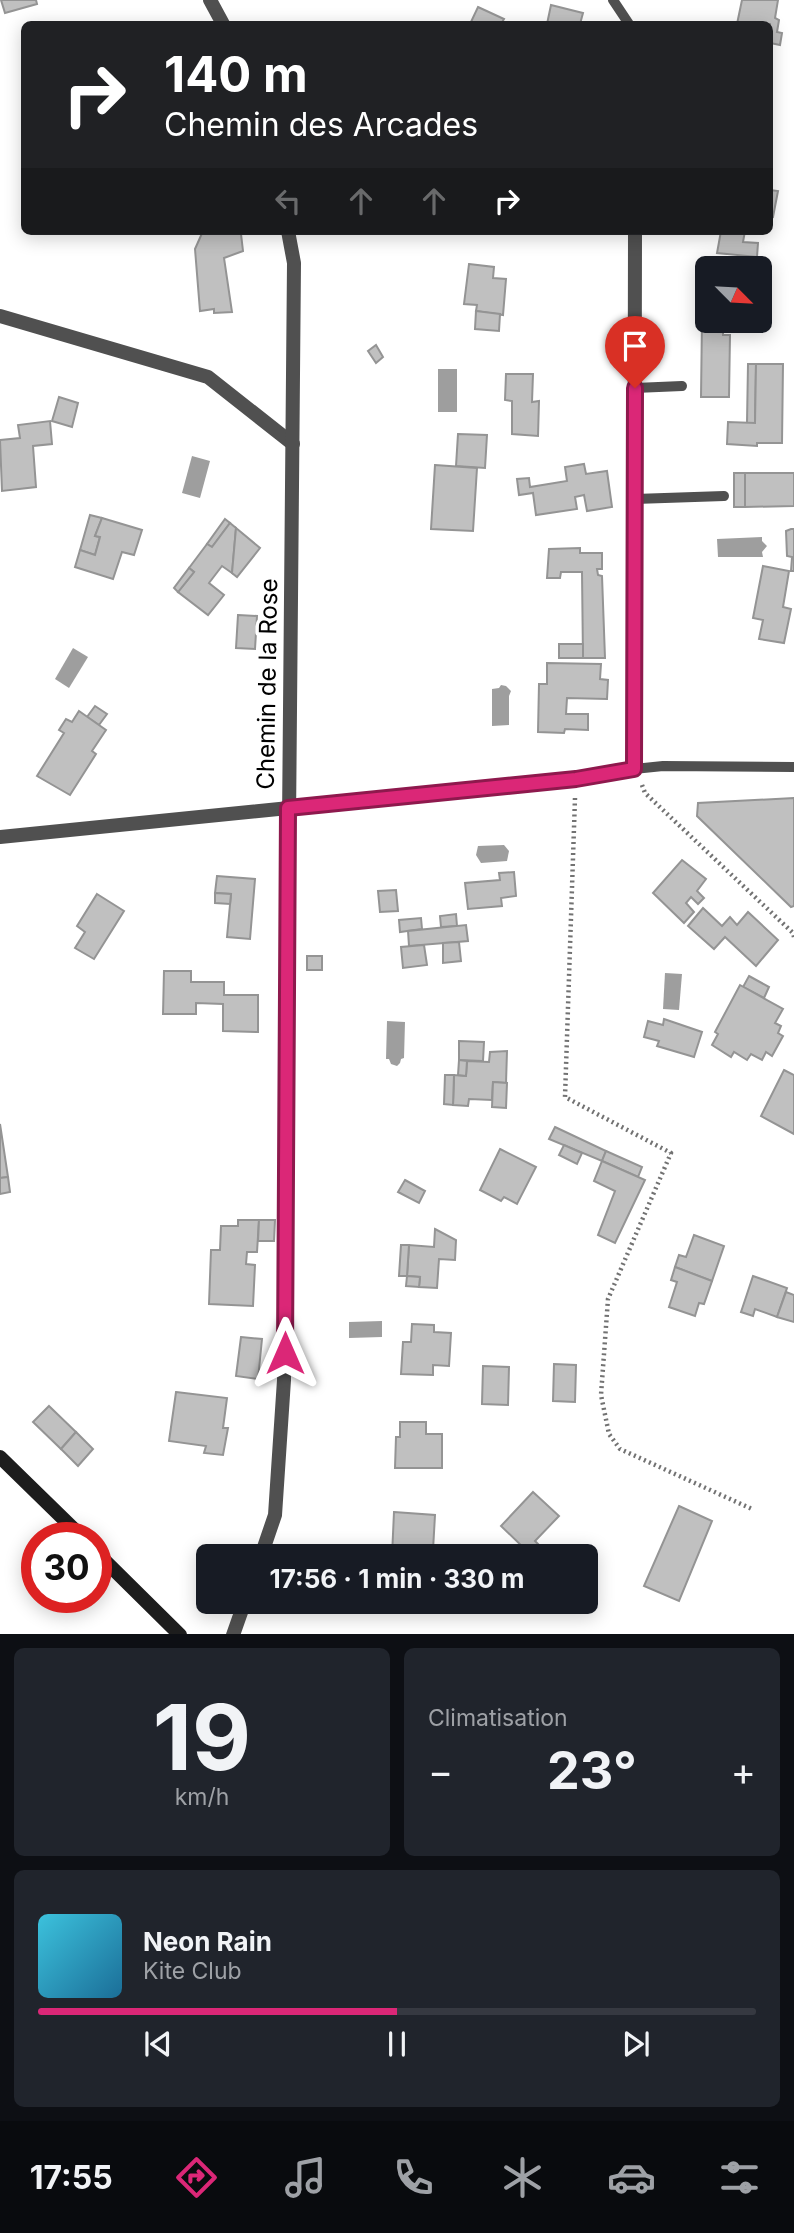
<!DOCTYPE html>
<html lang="fr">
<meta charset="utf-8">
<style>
:root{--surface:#171b24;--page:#20242c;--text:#f1f3f6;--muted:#9ea1a6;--line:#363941;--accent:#db2777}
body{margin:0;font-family:Inter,sans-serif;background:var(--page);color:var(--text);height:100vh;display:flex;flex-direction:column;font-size:26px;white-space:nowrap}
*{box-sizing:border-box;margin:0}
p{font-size:23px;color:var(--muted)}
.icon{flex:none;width:38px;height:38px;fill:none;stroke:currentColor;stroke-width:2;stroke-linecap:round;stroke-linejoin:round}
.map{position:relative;height:1634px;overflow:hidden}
.panel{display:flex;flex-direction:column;gap:14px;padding:14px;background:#0d0f14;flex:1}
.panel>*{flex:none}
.top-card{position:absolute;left:21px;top:21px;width:752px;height:214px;border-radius:10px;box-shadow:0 4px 18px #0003;background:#202124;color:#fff;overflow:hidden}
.needle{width:46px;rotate:114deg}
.fabs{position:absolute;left:695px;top:256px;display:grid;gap:14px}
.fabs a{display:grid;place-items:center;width:77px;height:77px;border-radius:10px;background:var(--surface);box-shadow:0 4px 18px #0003;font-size:35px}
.speed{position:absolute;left:21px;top:1522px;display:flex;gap:14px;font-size:35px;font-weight:700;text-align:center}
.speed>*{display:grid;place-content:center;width:91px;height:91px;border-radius:50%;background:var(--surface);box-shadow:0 4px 18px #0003;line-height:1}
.speed .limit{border:10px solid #d22;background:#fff;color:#111}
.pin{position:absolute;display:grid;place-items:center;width:60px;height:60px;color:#fff;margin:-72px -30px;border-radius:50% 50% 50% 0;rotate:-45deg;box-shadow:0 0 7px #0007}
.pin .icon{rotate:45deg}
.me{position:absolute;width:77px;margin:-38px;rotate:0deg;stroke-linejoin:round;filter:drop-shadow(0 0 5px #0008)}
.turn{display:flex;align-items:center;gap:24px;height:147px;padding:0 28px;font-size:32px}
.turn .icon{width:91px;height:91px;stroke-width:2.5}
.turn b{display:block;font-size:49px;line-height:60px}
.lanes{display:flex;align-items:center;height:66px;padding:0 28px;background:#0003;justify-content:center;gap:35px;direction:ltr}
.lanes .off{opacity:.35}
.big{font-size:52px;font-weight:700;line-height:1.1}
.panel .card{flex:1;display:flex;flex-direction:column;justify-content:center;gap:10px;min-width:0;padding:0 24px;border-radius:10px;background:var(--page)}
.panel .dial{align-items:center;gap:0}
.dial b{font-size:91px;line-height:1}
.song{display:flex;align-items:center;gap:21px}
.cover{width:84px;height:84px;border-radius:10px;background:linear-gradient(135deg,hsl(190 70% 55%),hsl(200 70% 35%))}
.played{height:7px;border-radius:4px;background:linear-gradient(90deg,var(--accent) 50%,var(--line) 50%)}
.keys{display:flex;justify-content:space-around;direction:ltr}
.heat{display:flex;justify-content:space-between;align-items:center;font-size:38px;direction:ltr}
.panel .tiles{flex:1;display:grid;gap:14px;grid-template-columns:1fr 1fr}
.card:last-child{grid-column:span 2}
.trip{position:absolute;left:196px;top:1544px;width:402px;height:70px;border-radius:10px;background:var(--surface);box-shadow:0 4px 18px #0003;font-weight:700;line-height:70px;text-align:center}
.tabs{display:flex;height:112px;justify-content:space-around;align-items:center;background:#090b0e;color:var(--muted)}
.tabs .icon{width:49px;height:49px}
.tabs .current{color:var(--accent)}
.tabs b{font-size:32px;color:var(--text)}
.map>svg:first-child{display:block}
.water{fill:#9e9e9e}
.building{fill:#c0c0c0;stroke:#949494;stroke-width:2}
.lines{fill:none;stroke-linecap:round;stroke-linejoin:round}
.path{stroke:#727272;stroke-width:4.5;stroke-dasharray:2 3.5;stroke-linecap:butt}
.lane{stroke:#505050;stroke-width:10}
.street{stroke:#505050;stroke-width:14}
.secondary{stroke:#1d1d1d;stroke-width:14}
.route-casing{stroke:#8e194d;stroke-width:18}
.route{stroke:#db2777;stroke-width:12}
.labels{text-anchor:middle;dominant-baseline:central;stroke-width:7;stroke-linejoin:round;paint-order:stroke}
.street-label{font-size:24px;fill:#000;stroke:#fff}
</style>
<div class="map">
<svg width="794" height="1635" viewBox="0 0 794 1635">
<rect width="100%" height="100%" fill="#fff"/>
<g class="water">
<rect x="438" y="369" width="19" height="43"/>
<polygon points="192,456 210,461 200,498 182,493"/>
<polygon points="762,537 762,541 767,546 762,552 763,557 718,557 717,539"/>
<polygon points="73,648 88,657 69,688 55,679"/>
<polygon points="501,685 506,686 511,691 509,696 509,725 492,726 492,689 499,688"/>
<polygon points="504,845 509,851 507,861 481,863 476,855 478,846"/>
<polygon points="665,973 682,974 679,1010 663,1009"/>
<polygon points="387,1021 405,1022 404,1058 401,1059 400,1063 397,1066 391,1064 389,1059 386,1059"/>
<polygon points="382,1321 382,1337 349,1338 349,1322"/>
</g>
<g class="building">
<polygon points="1,0 36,0 37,4 5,13"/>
<polygon points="742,0 778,0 775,18 779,20 777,32 782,33 780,45 770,43 770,24 737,24"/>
<polygon points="551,5 583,13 580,24 547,24"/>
<polygon points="478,7 504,19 501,24 470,24"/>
<polygon points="770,190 778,191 773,217 770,216"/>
<polygon points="203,231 234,231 241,234 243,251 224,258 232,312 214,313 214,309 200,311 195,249"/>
<polygon points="721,231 745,231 743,242 758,243 757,257 717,253"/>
<polygon points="469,264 494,267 493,278 506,279 503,315 476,311 477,305 464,304"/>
<polygon points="760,272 766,272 765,313 760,313"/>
<polygon points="476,311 500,314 499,331 475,329"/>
<polygon points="702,320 723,321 723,335 730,335 729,397 701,397"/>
<polygon points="376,345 383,357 376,363 368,351"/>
<polygon points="748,364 756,364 755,423 747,423"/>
<polygon points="756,364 783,364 782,443 757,443 757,446 727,444 728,422 755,423"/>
<polygon points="506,374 533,374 532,402 539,401 538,436 512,434 512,401 505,400"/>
<polygon points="59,397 78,403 72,427 52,421"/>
<polygon points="50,421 52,444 33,446 36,487 2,491 0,440 20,438 18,425"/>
<polygon points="458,434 487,435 485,468 456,466"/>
<polygon points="584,464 586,474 607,471 612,507 587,511 584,495 575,497 577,509 536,515 533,493 519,495 517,479 529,478 530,487 567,481 565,467"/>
<polygon points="435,465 477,468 473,531 431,529"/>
<rect x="734" y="473" width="11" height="34"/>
<polygon points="745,473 794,473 794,506 745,507"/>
<polygon points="90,515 102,518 95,536 100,537 95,555 80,550"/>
<polygon points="102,518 142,530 134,555 122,552 113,579 75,567 80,550 95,555 100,537 95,536"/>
<polygon points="225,519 230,523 212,547 207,544"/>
<polygon points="230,523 236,528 232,573 222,566 209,583 224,595 208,615 178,592 194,572 189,568 207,544 212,547"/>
<polygon points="236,528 260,548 237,577 232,573"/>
<polygon points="791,529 794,529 794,571 791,571 792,557 787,556 786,531"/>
<polygon points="580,548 580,553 602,553 602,569 597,569 598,575 602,576 605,658 583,658 582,572 561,572 560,578 547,578 549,549"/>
<polygon points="763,566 789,571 783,607 791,609 784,643 759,639 763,620 753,618"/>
<polygon points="189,568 194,572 178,592 174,588"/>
<polygon points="238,615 257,616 255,649 236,648"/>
<rect x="559" y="644" width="24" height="14"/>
<polygon points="547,663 601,664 600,679 608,680 607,699 567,698 566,714 588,714 588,730 565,729 564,733 538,732 539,684 547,684"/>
<polygon points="95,706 107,714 99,725 87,717"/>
<polygon points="79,711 106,730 92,751 96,754 70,795 37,776 64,733 59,730 66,719 72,722"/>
<polygon points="794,798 794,906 791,907 697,816 698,803"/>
<polygon points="682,860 706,879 697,891 704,898 698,904 691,897 686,903 694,912 684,923 653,893"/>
<polygon points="514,872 516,896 501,898 502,906 468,909 465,883 500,880 499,873"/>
<polygon points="217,876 255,879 250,939 227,937 231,894 215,893"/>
<polygon points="396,890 398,911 380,912 378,891"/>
<polygon points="215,893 231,894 230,904 215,903"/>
<polygon points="97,894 124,911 94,959 75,948 85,932 77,926"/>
<polygon points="703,908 722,926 730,917 737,925 748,912 778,940 756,966 725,937 714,949 688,926"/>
<polygon points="456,914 457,926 441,927 440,916"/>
<polygon points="421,918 422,929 400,932 399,920"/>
<polygon points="466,925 468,941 409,946 408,931"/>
<polygon points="459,942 461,961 443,963 443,943"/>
<polygon points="424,945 427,965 403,968 401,947"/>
<rect x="307" y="956" width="15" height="14"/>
<polygon points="164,971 191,971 191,982 224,982 224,995 258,995 258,1032 223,1031 223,1004 196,1003 196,1014 163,1014"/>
<polygon points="749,976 769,987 764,998 743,987"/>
<polygon points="740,985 783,1009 775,1023 781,1026 778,1033 783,1036 772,1056 766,1052 762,1060 751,1054 747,1060 734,1052 731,1057 712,1045 718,1034 715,1032"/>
<polygon points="664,1019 702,1032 694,1057 657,1046 659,1041 644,1037 648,1021 663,1025"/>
<polygon points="459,1041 484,1042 483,1061 459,1060"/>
<polygon points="507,1051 506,1083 493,1082 492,1100 469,1099 468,1106 453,1105 454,1075 466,1076 467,1061 489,1062 490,1052"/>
<polygon points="459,1060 467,1061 466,1076 458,1075"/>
<polygon points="784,1070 794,1075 794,1134 761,1116"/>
<polygon points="445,1075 454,1075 453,1105 444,1104"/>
<polygon points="493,1082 507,1083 506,1108 492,1107"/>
<polygon points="0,1124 8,1177 0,1178"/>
<polygon points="555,1127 606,1151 602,1161 549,1139"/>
<polygon points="564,1145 582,1153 577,1164 559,1155"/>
<polygon points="500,1149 536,1167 517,1204 504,1197 501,1201 480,1190"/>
<polygon points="606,1151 642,1167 638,1177 602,1161"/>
<polygon points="602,1161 645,1180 615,1243 598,1235 615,1191 594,1181"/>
<polygon points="8,1177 10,1192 0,1194 0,1178"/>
<polygon points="405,1180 425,1191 419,1203 398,1192"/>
<polygon points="238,1220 259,1220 257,1252 247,1252 246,1264 255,1265 253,1306 209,1304 211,1250 220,1250 221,1226 238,1226"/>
<polygon points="259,1220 275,1220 274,1241 258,1241"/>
<polygon points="435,1229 456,1240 455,1260 439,1259 437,1288 419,1287 420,1277 407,1276 409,1245 434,1247"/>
<polygon points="694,1235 724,1246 712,1281 675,1267 679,1255 686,1257"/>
<polygon points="401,1245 409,1245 407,1276 399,1276"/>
<polygon points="675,1267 712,1281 704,1304 699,1303 695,1316 669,1307 677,1282 671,1280"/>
<polygon points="407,1276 420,1277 419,1287 406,1286"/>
<polygon points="753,1276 787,1288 777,1317 755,1309 753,1316 741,1312"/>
<polygon points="786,1292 794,1295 794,1322 777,1317"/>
<polygon points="412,1324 434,1325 434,1332 451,1333 449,1366 433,1365 433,1375 401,1374 403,1342 411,1342"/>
<polygon points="241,1337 262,1339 258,1379 236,1376"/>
<polygon points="554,1364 576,1365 575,1402 553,1401"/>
<polygon points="483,1366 509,1367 508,1405 482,1404"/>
<polygon points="176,1392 227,1398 223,1428 228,1428 223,1455 204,1453 206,1446 169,1441"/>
<polygon points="49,1406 76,1432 61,1449 33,1422"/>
<polygon points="400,1422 426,1422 426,1434 442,1434 442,1468 395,1468 396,1437 400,1437"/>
<polygon points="76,1432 93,1449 78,1466 61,1449"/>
<polygon points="533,1492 559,1516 535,1541 543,1549 537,1556 519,1556 525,1549 501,1526"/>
<polygon points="679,1506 712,1521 679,1601 644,1586"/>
<polygon points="394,1512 435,1515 433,1550 420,1549 420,1556 392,1556"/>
</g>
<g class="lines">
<g class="path">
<polyline points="642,785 645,793 793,933 794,937"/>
<polyline points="575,798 565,1097 671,1153 608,1299 601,1395 609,1434 620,1449 752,1509"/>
</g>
<g class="lane">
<polyline points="613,0 629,24"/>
<polyline points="635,388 682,386"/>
<polyline points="635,499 724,496"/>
<polyline points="634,769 663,766 794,767"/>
</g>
<g class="street">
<polyline points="210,0 223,24"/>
<polyline points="0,316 208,377 293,444"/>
<polyline points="0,837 576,779 634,769 635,231"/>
<polyline points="261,1556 275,1515 284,1380 294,263 288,231"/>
<polyline points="233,1635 245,1601"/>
</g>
<g class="secondary">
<polyline points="0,1457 83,1538"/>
<polyline points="96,1552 180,1635"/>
</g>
</g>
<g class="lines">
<g class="route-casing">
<polyline id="route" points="285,1353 288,808 576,779 634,769 635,388"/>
</g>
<use href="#route" class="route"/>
</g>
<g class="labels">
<g class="street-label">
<text transform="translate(267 684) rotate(-89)">Chemin de la Rose</text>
</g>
</g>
</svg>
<div class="fabs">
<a><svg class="needle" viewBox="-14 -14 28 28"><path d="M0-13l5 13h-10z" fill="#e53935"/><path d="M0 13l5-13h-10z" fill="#9ea1a6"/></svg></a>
</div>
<div class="speed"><div class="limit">30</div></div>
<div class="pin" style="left:635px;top:388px;background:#d93025"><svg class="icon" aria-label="arrive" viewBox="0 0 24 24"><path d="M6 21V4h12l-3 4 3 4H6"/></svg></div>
<svg class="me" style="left:285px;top:1353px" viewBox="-20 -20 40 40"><path d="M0-17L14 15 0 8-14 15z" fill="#db2777" stroke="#fff" stroke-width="4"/></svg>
<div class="trip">17:56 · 1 min · 330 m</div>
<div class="top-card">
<div class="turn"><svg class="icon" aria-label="right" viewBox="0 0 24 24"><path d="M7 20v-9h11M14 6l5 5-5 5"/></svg><div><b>140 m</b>Chemin des Arcades</div></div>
<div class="lanes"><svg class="icon off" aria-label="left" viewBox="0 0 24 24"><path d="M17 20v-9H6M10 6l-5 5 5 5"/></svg><svg class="icon off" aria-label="ahead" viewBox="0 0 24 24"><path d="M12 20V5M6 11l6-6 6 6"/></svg><svg class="icon off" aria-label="ahead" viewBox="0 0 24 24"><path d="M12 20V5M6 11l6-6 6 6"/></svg><svg class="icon" aria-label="right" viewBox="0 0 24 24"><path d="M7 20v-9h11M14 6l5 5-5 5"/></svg></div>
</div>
</div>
<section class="panel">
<div class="tiles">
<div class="card dial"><b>19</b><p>km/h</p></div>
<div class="card"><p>Climatisation</p>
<div class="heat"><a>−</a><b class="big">23°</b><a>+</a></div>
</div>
<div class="card">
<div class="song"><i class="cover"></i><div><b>Neon Rain</b><p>Kite Club</p></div></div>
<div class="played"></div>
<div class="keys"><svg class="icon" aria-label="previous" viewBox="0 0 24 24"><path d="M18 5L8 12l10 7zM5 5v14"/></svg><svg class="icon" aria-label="pause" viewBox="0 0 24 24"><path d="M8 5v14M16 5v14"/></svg><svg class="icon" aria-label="next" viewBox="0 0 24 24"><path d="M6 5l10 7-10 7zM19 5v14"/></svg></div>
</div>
</div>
</section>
<nav class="tabs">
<b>17:55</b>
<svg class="icon current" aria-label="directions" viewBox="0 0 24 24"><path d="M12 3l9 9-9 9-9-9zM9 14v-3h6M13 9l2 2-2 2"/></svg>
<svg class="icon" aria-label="music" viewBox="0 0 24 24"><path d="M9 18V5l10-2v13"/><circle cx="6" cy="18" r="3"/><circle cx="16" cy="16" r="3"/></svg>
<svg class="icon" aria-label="phone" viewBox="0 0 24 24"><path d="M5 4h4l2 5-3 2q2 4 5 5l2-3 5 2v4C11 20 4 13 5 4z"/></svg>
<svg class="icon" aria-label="climate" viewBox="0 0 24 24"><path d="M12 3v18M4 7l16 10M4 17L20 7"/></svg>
<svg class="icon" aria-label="car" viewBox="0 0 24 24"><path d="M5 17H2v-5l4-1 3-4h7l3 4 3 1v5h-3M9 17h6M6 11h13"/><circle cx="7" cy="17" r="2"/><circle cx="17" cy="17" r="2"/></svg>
<svg class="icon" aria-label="filters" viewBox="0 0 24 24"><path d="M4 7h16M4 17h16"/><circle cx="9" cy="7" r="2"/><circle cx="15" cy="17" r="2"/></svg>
</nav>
